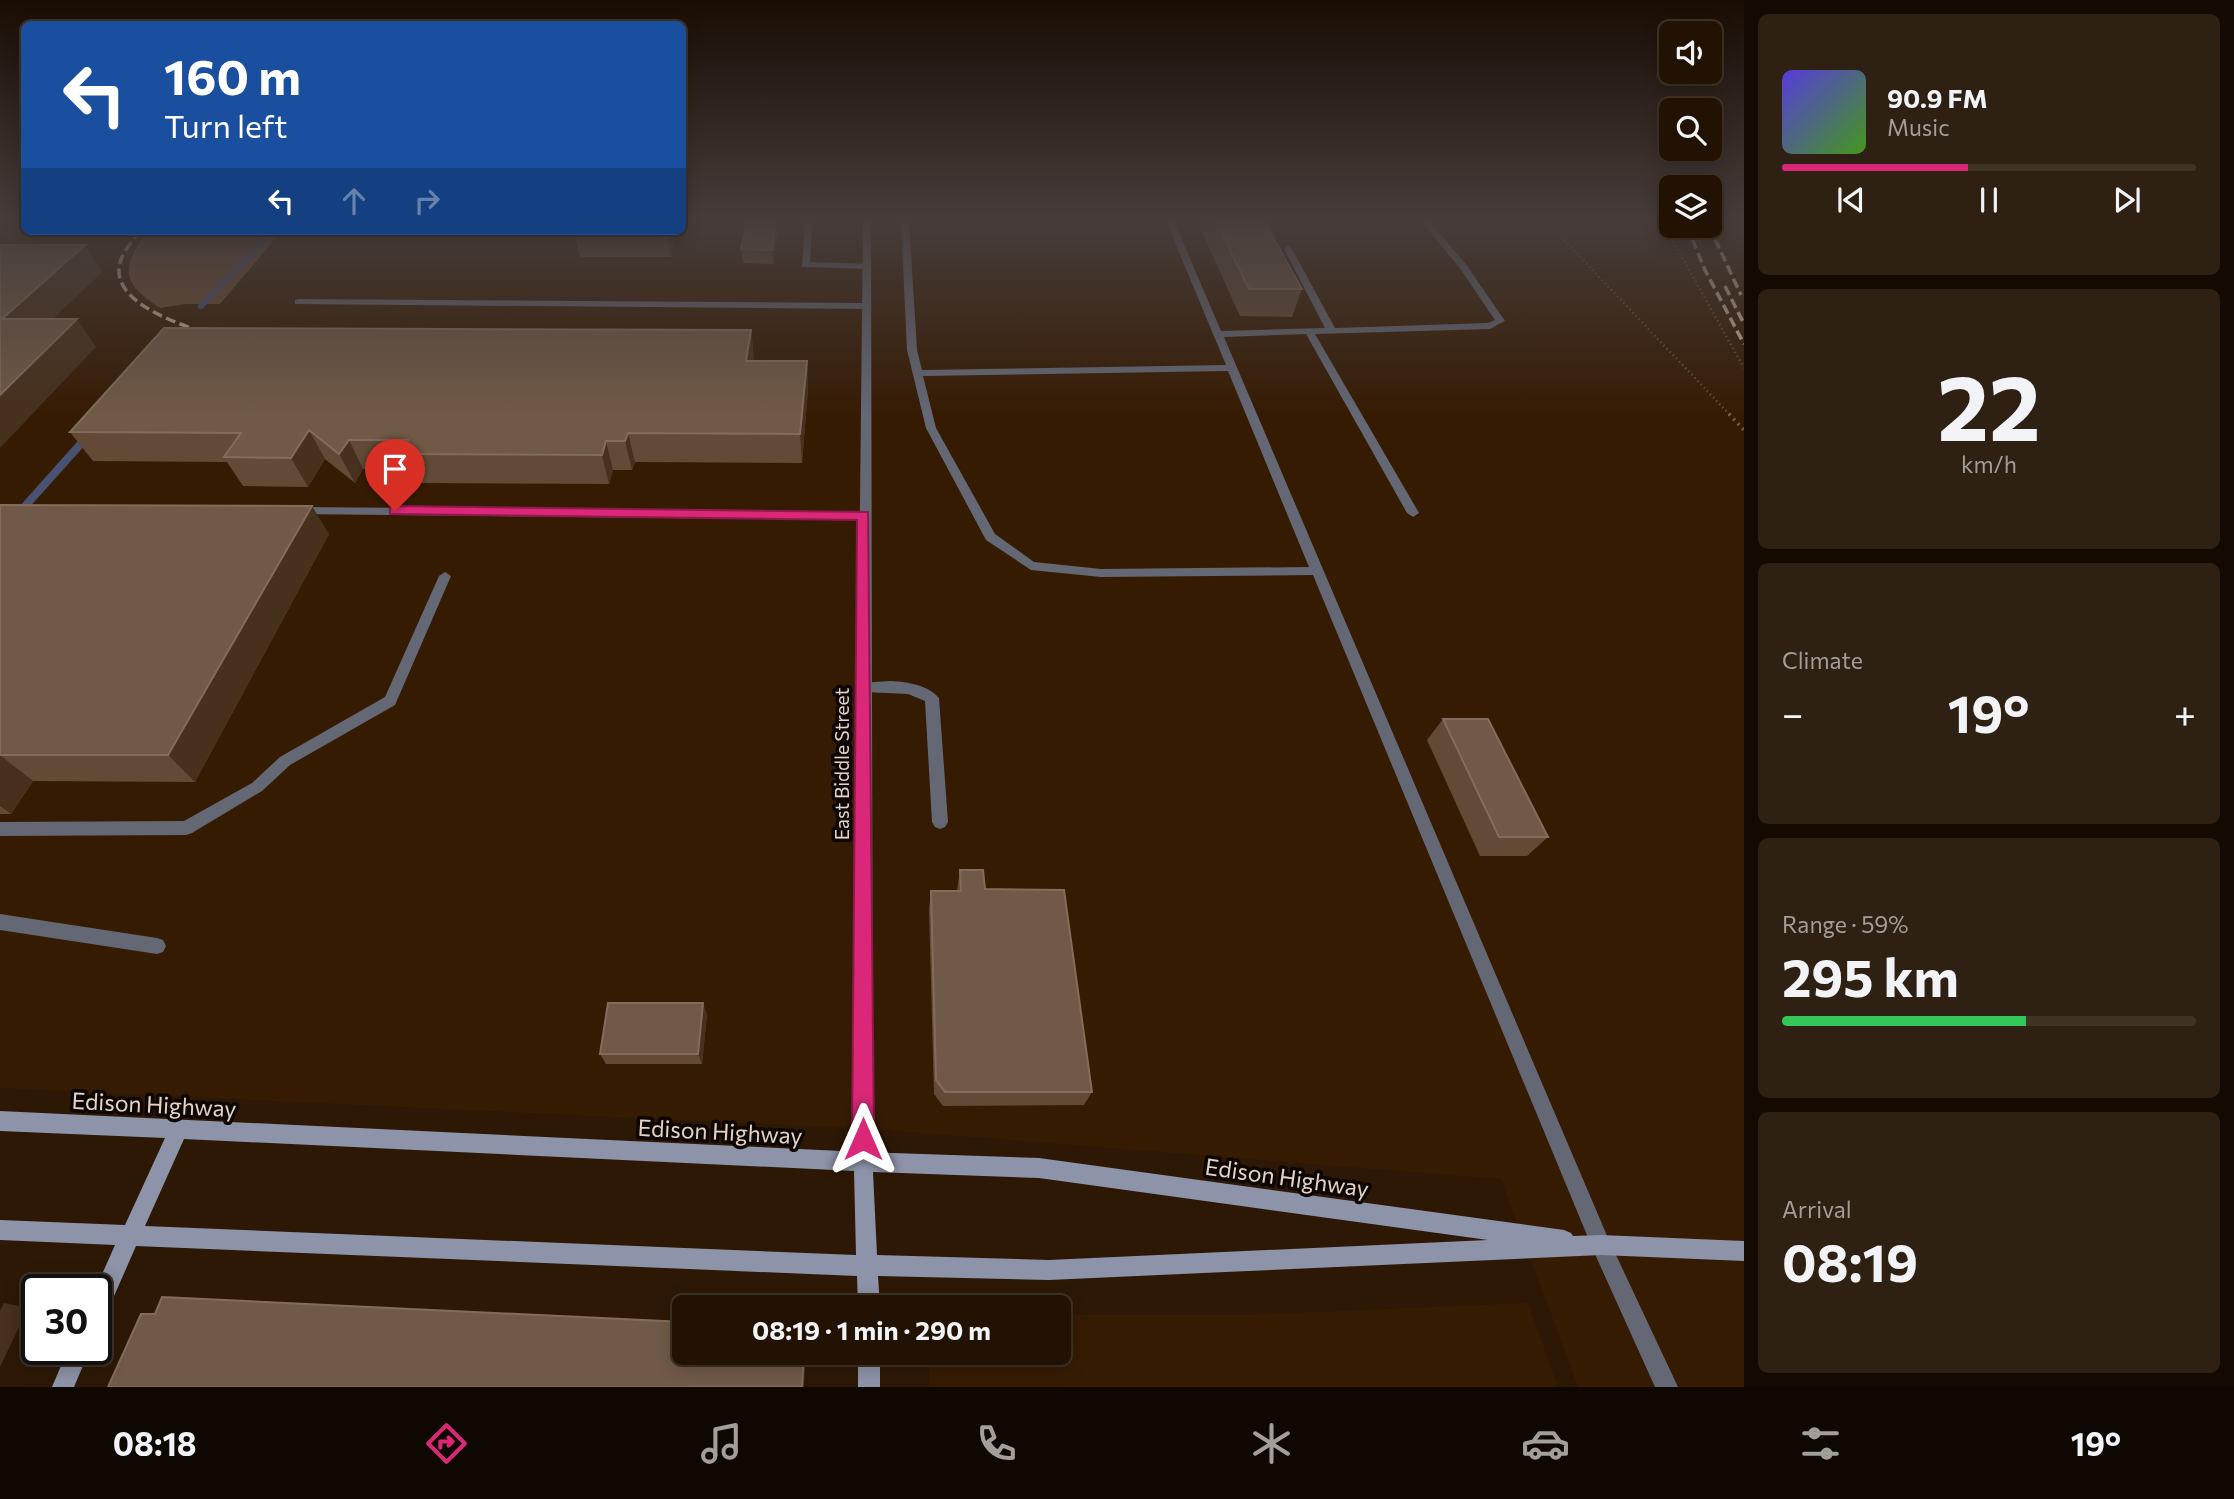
<!DOCTYPE html>
<meta charset="utf-8">
<style>
:root{--surface:#221204;--page:#2e2013;--text:#f1f3f6;--muted:#a29e9a;--line:#3f3226;--accent:#db2777}
body{margin:0;font-family:Commissioner,sans-serif;background:var(--page);color:var(--text);height:100vh;display:flex;flex-direction:column;font-size:26px;white-space:nowrap}
*{box-sizing:border-box;margin:0}
p{font-size:23px;color:var(--muted)}
.icon{flex:none;width:38px;height:38px;fill:none;stroke:currentColor;stroke-width:2;stroke-linecap:round;stroke-linejoin:round}
.map{position:relative;flex:1;overflow:hidden}
.drawer{display:flex;flex-direction:column;gap:14px;padding:14px;background:#130a02;width:490px}
.drawer>*{flex:none}
.banner{position:absolute;left:21px;top:21px;width:665px;height:214px;border-radius:10px;box-shadow:0 4px 18px #0003,0 0 0 2px var(--line);background:#1a4fa0;color:#fff;overflow:hidden}
.buttons{position:absolute;left:1659px;top:21px;display:grid;gap:14px}
.buttons a{display:grid;place-items:center;width:63px;height:63px;border-radius:10px;background:var(--surface);box-shadow:0 4px 18px #0003,0 0 0 2px var(--line);font-size:35px}
.speed{position:absolute;left:21px;top:1274px;display:flex;gap:14px;font-size:35px;font-weight:700;text-align:center}
.speed>*{display:grid;place-content:center;width:91px;height:91px;border-radius:50%;background:var(--surface);box-shadow:0 4px 18px #0003,0 0 0 2px var(--line);line-height:1}
.speed .limit{border:4px solid #111;border-radius:10px;background:#fff;color:#111}
.pin{position:absolute;display:grid;place-items:center;width:60px;height:60px;color:#fff;margin:-72px -30px;border-radius:50% 50% 50% 0;rotate:-45deg;box-shadow:0 0 7px #0007}
.pin .icon{rotate:45deg}
.me{position:absolute;width:77px;margin:-38px;rotate:0deg;stroke-linejoin:round;filter:drop-shadow(0 0 5px #0008)}
.turn{display:flex;align-items:center;gap:24px;height:147px;padding:0 28px;font-size:32px}
.turn .icon{width:91px;height:91px;stroke-width:2.5}
.turn b{display:block;font-size:49px;line-height:60px}
.lanes{display:flex;align-items:center;height:66px;padding:0 28px;background:#0003;justify-content:center;gap:35px;direction:ltr}
.lanes .off{opacity:.35}
.big{font-size:52px;font-weight:700;line-height:1.1}
.drawer .card{flex:1;display:flex;flex-direction:column;justify-content:center;gap:10px;min-width:0;padding:0 24px;border-radius:10px;background:var(--page)}
.drawer .dial{align-items:center;gap:0}
.dial b{font-size:91px;line-height:1}
.song{display:flex;align-items:center;gap:21px}
.cover{width:84px;height:84px;border-radius:10px;background:linear-gradient(135deg,hsl(250 70% 55%),hsl(100 70% 35%))}
.played{height:7px;border-radius:4px;background:linear-gradient(90deg,var(--accent) 45%,var(--line) 45%)}
.keys{display:flex;justify-content:space-around;direction:ltr}
.heat{display:flex;justify-content:space-between;align-items:center;font-size:38px;direction:ltr}
.charge{height:10px;border-radius:5px;background:linear-gradient(90deg,#34c759 59%,var(--line) 0)}
.trip{position:absolute;left:672px;top:1295px;width:399px;height:70px;border-radius:10px;background:var(--surface);box-shadow:0 4px 18px #0003,0 0 0 2px var(--line);font-weight:700;line-height:70px;text-align:center}
.tabs{display:flex;height:112px;justify-content:space-around;align-items:center;background:#0e0702;color:var(--muted)}
.tabs .icon{width:49px;height:49px}
.tabs .selected{color:var(--accent)}
.tabs b{font-size:32px;color:var(--text)}
main{display:flex;flex:1;min-height:0}
.map>svg:first-child{display:block}
.built{fill:#361b03}
.forest{fill:#6d4d35}
.lines{fill:none;stroke-linecap:round;stroke-linejoin:round}
.stream-far1{stroke:#485273;stroke-width:6}
.stream{stroke:#485273;stroke-width:8}
.path-far1{stroke:#715e4d;stroke-width:2.5;stroke-dasharray:1 3.5;stroke-linecap:butt}
.path{stroke:#715e4d;stroke-width:3.5;stroke-dasharray:2 4.5;stroke-linecap:butt}
.lane{fill:#646875;fill-rule:evenodd}
.street{fill:#646875;fill-rule:evenodd}
.secondary{fill:#8d93a8;fill-rule:evenodd}
.rail{stroke:#c6b6a8;stroke-width:3.5;stroke-dasharray:10 4.5;stroke-linecap:butt}
.wall{fill:#624a37}
.shaded-wall{fill:#47301c}
.building{fill:#705947;stroke:#826c5b;stroke-width:2}
.route{fill:#db2777;stroke:#8e194d;stroke-width:2}
.labels{text-anchor:middle;dominant-baseline:central;stroke-width:7;stroke-linejoin:round;paint-order:stroke}
.street-label{font-size:19px;fill:#e3d4c8;stroke:#0e0602}
.near-street-label{font-size:23px;fill:#e3d4c8;stroke:#0e0602}
</style>
<main>
<div class="map">
<svg width="1744" height="1387" viewBox="0 0 1744 1387">
<rect width="100%" height="100%" fill="#2d1805"/>
<g class="built">
<polygon points="0,221 24,221 24,231 682,231 683,221 1671,221 1671,226 1710,226 1710,221 1744,221 1744,1387 1578,1387 1501,1179 872,1129 0,1088"/>
<polygon points="1528,1303 1558,1387 929,1387 928,1353 1059,1353 1059,1315 1248,1315"/>
</g>
<path class="forest" d="M147,231H282L220,304H186L160,308C121,283 121,268 147,231Z"/>
<g class="lines">
<polyline class="stream-far1" points="201,306 255,251 268,231"/>
<polyline class="stream" points="18,514 86,438"/>
<g class="path-far1">
<polyline points="1546,221 1730,415"/>
<polyline points="1651,221 1668,232 1744,368"/>
</g>
<polyline class="path" points="1729,414 1744,430"/>
<g class="lane">
<rect x="0" y="221" width="24" height="2"/>
<polygon points="805,221 812,222 810,262 867,264 870,265 870,269 802,267"/>
<path d="M901,221H909L917,350L922,370L1226,365L1166,221H1174L1221,331L1325,328L1284,249L1288,246L1292,249L1335,328L1488,323L1495,320L1459,267L1421,221H1429L1465,263L1505,321L1490,329L1315,334L1419,513L1413,517L1407,513L1306,334L1224,337L1608,1238L1678,1387H1655L1594,1252L1313,575L1101,577L1031,570L986,540L926,428L907,350ZM1228,371L1309,567L1101,569L1034,562L995,534L936,428L923,376Z"/>
<polygon points="298,299 866,303 871,306 866,309 295,304 295,300"/>
<polygon points="299,507 864,512 870,516 864,520 295,514 293,511"/>
<polygon points="445,572 451,576 395,705 290,765 262,791 192,833 186,835 0,836 0,822 184,821 252,783 280,757 385,697 439,576"/>
<path d="M891,681C908,682 928,685 939,698L948,822L945,827L940,829L935,827L932,822L925,701L908,694L864,692L859,691L857,687L859,683Z"/>
<polygon points="0,914 157,938 163,940 166,946 163,952 157,954 0,930"/>
</g>
<polygon class="street" points="863,221 871,221 873,1162 870,1169 863,1172 856,1169 853,1162"/>
<g class="secondary">
<path d="M0,1111L863,1152L1039,1158L1564,1230L1571,1233L1573,1236L1601,1235L1744,1241V1261L1601,1255L1049,1280L878,1276L880,1307H858L857,1276L136,1246L104,1319L96,1322L95,1290L115,1245L0,1240V1220L125,1225L165,1138L0,1131ZM184,1139L854,1171L856,1255L145,1226ZM873,1172L1039,1178L1488,1240L1049,1260L877,1255Z"/>
<polygon points="68,1349 90,1349 74,1387 52,1387"/>
<rect x="858" y="1353" width="22" height="34"/>
</g>
<g class="rail">
<polyline points="1687,226 1705,270 1744,344"/>
<polyline points="1709,226 1741,295"/>
<path d="M140,231C131,243 120,254 119,269C117,305 181,324 207,334"/>
<polyline points="1725,286 1744,324"/>
</g>
</g>
<g class="wall">
<polygon points="747,221 779,221 773,264 743,263 741,249"/>
<polygon points="1197,221 1264,221 1302,289 1292,317 1240,316"/>
<polygon points="577,231 677,231 677,234 671,257 580,257 575,236"/>
<polygon points="751,330 754,361 807,361 808,390 802,463 635,462 632,470 613,470 609,484 414,483 408,469 363,469 355,483 325,459 308,487 243,486 227,462 93,461 70,432"/>
<polygon points="0,505 329,534 195,782 33,781 11,814 0,814"/>
<polygon points="1443,719 1548,837 1527,856 1480,856 1427,740"/>
<polygon points="960,870 985,889 1092,1092 1084,1105 943,1106 934,1094 929,909 931,891 957,891"/>
<polygon points="707,1014 702,1064 606,1064 600,1054"/>
</g>
<g class="shaded-wall">
<polygon points="776,221 779,221 779,225 773,264 772,250"/>
<polygon points="669,231 677,231 677,234 671,257 667,236"/>
<polygon points="85,245 102,272 24,347 2,319"/>
<polygon points="77,319 96,347 0,448 0,395"/>
<polygon points="751,330 754,358 750,390 746,361"/>
<polygon points="807,361 808,390 802,463 800,434"/>
<polygon points="309,430 325,459 308,487 291,458"/>
<polygon points="628,433 635,462 632,470 625,441"/>
<polygon points="349,440 363,469 355,483 339,454"/>
<polygon points="606,441 613,470 609,484 602,455"/>
<polygon points="312,506 329,534 195,782 168,755"/>
<polygon points="0,755 33,781 11,814 0,806"/>
<polygon points="703,1003 707,1014 702,1064 698,1054"/>
<polygon points="4,1303 28,1308 0,1367 0,1311"/>
<polygon points="804,1353 806,1353 804,1387 802,1387"/>
</g>
<g class="building">
<polygon points="747,221 776,221 772,250 741,249"/>
<polygon points="1216,221 1264,221 1302,289 1249,289"/>
<polygon points="577,231 669,231 667,236 575,236"/>
<polygon points="0,245 85,245 2,319 77,319 0,395"/>
<polygon points="164,328 751,330 746,361 807,361 800,434 628,433 625,441 606,441 602,455 401,454 408,440 349,440 339,454 309,430 291,458 224,457 241,433 70,432"/>
<polygon points="0,505 312,506 168,755 0,755"/>
<polygon points="1443,719 1488,719 1548,837 1499,837"/>
<polygon points="960,870 983,870 985,889 1064,890 1092,1092 945,1092 936,1080 931,891 961,891"/>
<polygon points="608,1003 703,1003 698,1054 600,1054"/>
<polygon points="162,1297 684,1322 684,1353 804,1353 802,1387 108,1387 141,1314 155,1314"/>
</g>
<linearGradient id="sky" x2="0" y2="1"><stop stop-color="#190d03"/><stop offset="0.53" stop-color="#463d3b"/><stop offset="1" stop-color="#463d3b" stop-opacity="0"/></linearGradient>
<rect width="1744" height="415" fill="url(#sky)"/>
<polygon class="route" points="395,506 868,512 874,1139 871,1147 863,1150 855,1147 852,1139 857,520 390,514 390,508"/>
<g class="labels">
<g class="street-label">
<text transform="translate(841 764) rotate(-90)">East Biddle Street</text>
</g>
<g class="near-street-label">
<text transform="translate(154 1104) rotate(3)">Edison Highway</text>
<text transform="translate(720 1131) rotate(3)">Edison Highway</text>
<text transform="translate(1287 1177) rotate(8)">Edison Highway</text>
</g>
</g>
</svg>
<div class="buttons">
<a><svg class="icon" aria-label="sound" viewBox="0 0 24 24"><path d="M4 9h4l5-4v14l-5-4H4zM17 9q2 3 0 6"/></svg></a>
<a><svg class="icon" aria-label="search" viewBox="0 0 24 24"><circle cx="10" cy="10" r="6"/><path d="M15 15l6 6"/></svg></a>
<a><svg class="icon" aria-label="layers" viewBox="0 0 24 24"><path d="M12 4l9 5-9 5-9-5zM3 14l9 5 9-5"/></svg></a>
</div>
<div class="speed"><div class="limit">30</div></div>
<div class="pin" style="left:395px;top:511px;background:#d93025"><svg class="icon" aria-label="arrive" viewBox="0 0 24 24"><path d="M6 21V4h12l-3 4 3 4H6"/></svg></div>
<svg class="me" style="left:863px;top:1139px" viewBox="-20 -20 40 40"><path d="M0-17L14 15 0 8-14 15z" fill="#db2777" stroke="#fff" stroke-width="4"/></svg>
<div class="trip">08:19 · 1 min · 290 m</div>
<div class="banner">
<div class="turn"><svg class="icon" aria-label="left" viewBox="0 0 24 24"><path d="M17 20v-9H6M10 6l-5 5 5 5"/></svg><div><b>160 m</b>Turn left</div></div>
<div class="lanes"><svg class="icon" aria-label="left" viewBox="0 0 24 24"><path d="M17 20v-9H6M10 6l-5 5 5 5"/></svg><svg class="icon off" aria-label="ahead" viewBox="0 0 24 24"><path d="M12 20V5M6 11l6-6 6 6"/></svg><svg class="icon off" aria-label="right" viewBox="0 0 24 24"><path d="M7 20v-9h11M14 6l5 5-5 5"/></svg></div>
</div>
</div>
<section class="drawer">
<div class="card">
<div class="song"><i class="cover"></i><div><b>90.9 FM</b><p>Music</p></div></div>
<div class="played"></div>
<div class="keys"><svg class="icon" aria-label="previous" viewBox="0 0 24 24"><path d="M18 5L8 12l10 7zM5 5v14"/></svg><svg class="icon" aria-label="pause" viewBox="0 0 24 24"><path d="M8 5v14M16 5v14"/></svg><svg class="icon" aria-label="next" viewBox="0 0 24 24"><path d="M6 5l10 7-10 7zM19 5v14"/></svg></div>
</div>
<div class="card dial"><b>22</b><p>km/h</p></div>
<div class="card"><p>Climate</p>
<div class="heat"><a>−</a><b class="big">19°</b><a>+</a></div>
</div>
<div class="card"><p>Range · 59%</p><b class="big">295 km</b><div class="charge"></div></div>
<div class="card"><p>Arrival</p><b class="big">08:19</b></div>
</section>
</main>
<nav class="tabs">
<b>08:18</b>
<svg class="icon selected" aria-label="directions" viewBox="0 0 24 24"><path d="M12 3l9 9-9 9-9-9zM9 14v-3h6M13 9l2 2-2 2"/></svg>
<svg class="icon" aria-label="music" viewBox="0 0 24 24"><path d="M9 18V5l10-2v13"/><circle cx="6" cy="18" r="3"/><circle cx="16" cy="16" r="3"/></svg>
<svg class="icon" aria-label="phone" viewBox="0 0 24 24"><path d="M5 4h4l2 5-3 2q2 4 5 5l2-3 5 2v4C11 20 4 13 5 4z"/></svg>
<svg class="icon" aria-label="climate" viewBox="0 0 24 24"><path d="M12 3v18M4 7l16 10M4 17L20 7"/></svg>
<svg class="icon" aria-label="car" viewBox="0 0 24 24"><path d="M5 17H2v-5l4-1 3-4h7l3 4 3 1v5h-3M9 17h6M6 11h13"/><circle cx="7" cy="17" r="2"/><circle cx="17" cy="17" r="2"/></svg>
<svg class="icon" aria-label="filters" viewBox="0 0 24 24"><path d="M4 7h16M4 17h16"/><circle cx="9" cy="7" r="2"/><circle cx="15" cy="17" r="2"/></svg>
<b>19°</b>
</nav>
